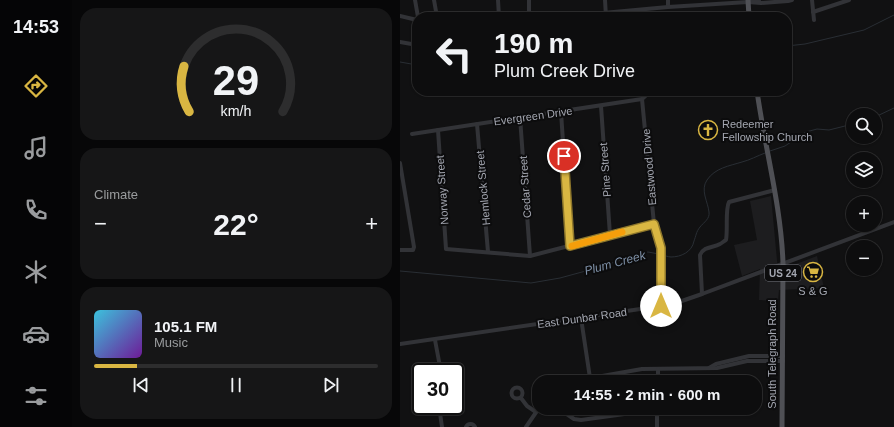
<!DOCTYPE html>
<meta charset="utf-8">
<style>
:root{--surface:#0d0d0e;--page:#161617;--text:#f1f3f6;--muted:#9a9c9e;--line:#2d2d2e;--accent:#d9b642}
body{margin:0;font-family:Arial,sans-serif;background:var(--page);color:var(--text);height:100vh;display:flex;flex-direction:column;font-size:15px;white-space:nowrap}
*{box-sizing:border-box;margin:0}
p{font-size:13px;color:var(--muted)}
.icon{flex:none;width:22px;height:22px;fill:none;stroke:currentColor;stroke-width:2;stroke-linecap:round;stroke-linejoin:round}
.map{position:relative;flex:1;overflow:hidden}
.side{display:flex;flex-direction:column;gap:8px;padding:8px;background:#070708;width:328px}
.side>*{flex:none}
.top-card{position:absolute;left:12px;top:12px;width:380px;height:84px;border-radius:16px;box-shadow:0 1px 3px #0004,0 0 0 1px var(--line);background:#0d0d0e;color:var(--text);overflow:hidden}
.tools{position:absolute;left:446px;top:108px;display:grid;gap:8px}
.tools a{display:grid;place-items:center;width:36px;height:36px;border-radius:50%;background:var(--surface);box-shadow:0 1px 3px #0004,0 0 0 1px var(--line);font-size:20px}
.speed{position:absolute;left:12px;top:363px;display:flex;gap:8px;font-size:20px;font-weight:700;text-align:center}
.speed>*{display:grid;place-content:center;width:52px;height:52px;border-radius:50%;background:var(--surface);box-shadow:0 1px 3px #0004,0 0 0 1px var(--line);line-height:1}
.speed .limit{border:2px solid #111;border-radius:6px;background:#fff;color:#111}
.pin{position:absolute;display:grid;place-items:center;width:34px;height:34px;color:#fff;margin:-17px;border:2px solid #fff;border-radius:50%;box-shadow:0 1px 4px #0007}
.me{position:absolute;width:44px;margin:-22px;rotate:0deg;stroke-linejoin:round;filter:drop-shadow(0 0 3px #0008)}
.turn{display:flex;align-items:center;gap:14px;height:84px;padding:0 16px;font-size:18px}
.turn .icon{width:52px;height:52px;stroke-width:2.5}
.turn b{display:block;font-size:28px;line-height:34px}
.big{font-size:30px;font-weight:700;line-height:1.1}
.side .widget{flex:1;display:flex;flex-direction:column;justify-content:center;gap:6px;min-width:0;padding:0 14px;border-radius:16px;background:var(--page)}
.side .dial{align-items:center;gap:0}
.dial svg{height:104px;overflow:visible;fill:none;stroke:var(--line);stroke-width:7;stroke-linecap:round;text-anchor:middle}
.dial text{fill:var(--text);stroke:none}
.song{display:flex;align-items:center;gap:12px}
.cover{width:48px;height:48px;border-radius:6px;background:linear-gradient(135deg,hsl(190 70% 55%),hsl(280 70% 35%))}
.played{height:4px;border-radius:2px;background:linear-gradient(90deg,var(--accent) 15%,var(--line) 15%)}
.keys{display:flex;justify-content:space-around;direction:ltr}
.heat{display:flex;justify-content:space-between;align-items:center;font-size:22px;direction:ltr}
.trip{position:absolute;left:132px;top:375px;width:230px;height:40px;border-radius:16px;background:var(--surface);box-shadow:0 1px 3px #0004,0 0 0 1px var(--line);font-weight:700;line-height:40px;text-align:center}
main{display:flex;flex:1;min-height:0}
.dock{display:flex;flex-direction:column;width:72px;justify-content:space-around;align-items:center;background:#050506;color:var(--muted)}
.dock .icon{width:28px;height:28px}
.dock .selected{color:var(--accent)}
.dock b{font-size:18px;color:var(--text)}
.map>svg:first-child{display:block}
.built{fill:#1d1d1f}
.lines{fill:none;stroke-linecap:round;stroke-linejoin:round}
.stream{stroke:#292e34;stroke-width:1}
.minor{stroke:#323337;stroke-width:4}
.major{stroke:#4f5055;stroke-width:5}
.route-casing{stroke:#8d762b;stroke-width:10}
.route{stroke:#d9b642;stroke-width:7}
.slow{stroke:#f59e0b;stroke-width:7}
.labels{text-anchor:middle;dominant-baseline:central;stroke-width:4;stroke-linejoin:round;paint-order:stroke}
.shield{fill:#0c0c0d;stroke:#767880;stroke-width:1}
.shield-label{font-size:10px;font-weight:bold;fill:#a4a7b1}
.street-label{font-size:11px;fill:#a4a7b1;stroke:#0c0c0d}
.poi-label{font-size:11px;fill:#a4a7b1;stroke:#0c0c0d;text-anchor:start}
.water-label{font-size:12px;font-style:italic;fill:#7f91a8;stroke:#0c0c0d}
</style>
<main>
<nav class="dock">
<b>14:53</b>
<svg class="icon selected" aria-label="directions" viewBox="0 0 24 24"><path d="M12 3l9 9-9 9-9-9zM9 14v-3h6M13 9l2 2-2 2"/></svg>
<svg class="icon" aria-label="music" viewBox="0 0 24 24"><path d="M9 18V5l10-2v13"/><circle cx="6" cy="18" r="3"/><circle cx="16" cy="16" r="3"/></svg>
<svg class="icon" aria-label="phone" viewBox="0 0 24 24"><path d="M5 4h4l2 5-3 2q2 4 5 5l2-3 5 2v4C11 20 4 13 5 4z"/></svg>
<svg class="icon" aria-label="climate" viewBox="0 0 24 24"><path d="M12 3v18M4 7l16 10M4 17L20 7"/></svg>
<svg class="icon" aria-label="car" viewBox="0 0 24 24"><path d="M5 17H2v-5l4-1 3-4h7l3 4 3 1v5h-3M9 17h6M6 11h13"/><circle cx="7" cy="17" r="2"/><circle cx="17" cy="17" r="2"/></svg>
<svg class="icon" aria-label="filters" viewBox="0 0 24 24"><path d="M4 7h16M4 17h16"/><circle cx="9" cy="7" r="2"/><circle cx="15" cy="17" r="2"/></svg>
</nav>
<section class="side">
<div class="widget dial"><svg viewBox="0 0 100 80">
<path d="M14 69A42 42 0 1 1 86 69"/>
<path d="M14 69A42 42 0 0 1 10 34" stroke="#d9b642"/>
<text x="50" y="56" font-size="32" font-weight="700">29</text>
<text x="50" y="72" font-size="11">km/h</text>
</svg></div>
<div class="widget"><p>Climate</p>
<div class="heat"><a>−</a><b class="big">22°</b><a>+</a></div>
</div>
<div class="widget">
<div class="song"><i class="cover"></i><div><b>105.1 FM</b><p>Music</p></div></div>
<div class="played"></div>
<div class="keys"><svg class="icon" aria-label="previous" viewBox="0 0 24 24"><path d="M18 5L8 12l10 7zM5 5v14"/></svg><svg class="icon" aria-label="pause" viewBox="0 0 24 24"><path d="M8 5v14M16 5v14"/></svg><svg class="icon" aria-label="next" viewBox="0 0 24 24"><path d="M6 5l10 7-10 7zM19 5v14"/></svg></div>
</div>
</section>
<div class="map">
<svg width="494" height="427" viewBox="0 0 494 427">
<rect width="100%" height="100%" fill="#111112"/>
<polygon class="built" points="371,196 378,271 417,256 424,288 379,290 378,301 359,300 360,269 342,276 334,245 357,240 350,201"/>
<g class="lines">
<g class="stream">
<polyline points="387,46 405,44 464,30 494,15"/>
<polyline points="0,62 17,65"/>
<polyline points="475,117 494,108"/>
<polyline points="370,151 385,146 406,132 417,129 429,130 453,124"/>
<path d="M262,255C264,255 268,257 271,257C281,257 292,252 294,241C296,236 296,232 300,227C304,222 310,219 309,212C308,202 300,190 307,180C315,168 329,166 342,162C350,160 357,156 365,153"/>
<polyline points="0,271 131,283 160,278 204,266 234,255 248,252 259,254"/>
</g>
<g class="minor">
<polyline points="15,0 18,17"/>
<polyline points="34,0 37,17"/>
<polyline points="98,0 99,17"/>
<polyline points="129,0 129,17"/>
<polyline points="205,0 206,17"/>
<polyline points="268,0 268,7"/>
<polyline points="412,0 414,20"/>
<polyline points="351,1 359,0"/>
<polyline points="413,12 449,0"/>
<polyline points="0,16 17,20"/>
<polyline points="71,17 99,13"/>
<polyline points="182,17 192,14 268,7 348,2 361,3 388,1 392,0"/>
<polyline points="0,42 17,45"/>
<polyline points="242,99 254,224 261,248 261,306"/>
<polyline points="201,106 210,235"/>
<polyline points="161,112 170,246"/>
<polyline points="120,117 130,256"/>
<polyline points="77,124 88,252"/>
<polyline points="38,130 46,249 130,256 254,224"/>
<polyline points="12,134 242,99 251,91"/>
<polyline points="0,163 14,247 13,250 0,250"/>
<path d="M302,294L300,255C304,246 313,248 320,244C322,243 324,241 326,240C328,229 325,210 329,202L375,190"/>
<polyline points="181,318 190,378"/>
<polyline points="35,340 41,372"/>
<polyline points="0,344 261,306 276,303 302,294 494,222"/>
<polyline points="309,368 316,364 349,356 383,356"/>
<polyline points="168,382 242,369 317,368 347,361 383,361"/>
<polyline points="258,382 258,369"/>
<circle cx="117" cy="393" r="5.5"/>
<polyline points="121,398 127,406 136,412"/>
<polyline points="39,406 42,427"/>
<polyline points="158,408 174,419 181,420 239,412 257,411"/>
<path d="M66,427C68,423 73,423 75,427"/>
<polyline points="126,427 139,408"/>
<polyline points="257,427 257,408"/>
</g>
<g class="major">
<polyline points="348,0 349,17"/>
<path d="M357,91C365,149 381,205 383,263L382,427"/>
</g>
</g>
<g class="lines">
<g class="route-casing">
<polyline id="route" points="164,156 170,246 254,224 261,248 261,306"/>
</g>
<use href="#route" class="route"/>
<polyline class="slow" points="172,246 222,232"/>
</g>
<defs>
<g id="church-ring" transform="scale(1)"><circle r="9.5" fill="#0c0c0d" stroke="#d9b642" stroke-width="1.5"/><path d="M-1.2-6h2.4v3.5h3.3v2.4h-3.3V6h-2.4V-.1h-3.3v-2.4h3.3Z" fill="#d9b642"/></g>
<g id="supermarket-ring" transform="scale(1)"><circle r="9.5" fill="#0c0c0d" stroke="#d9b642" stroke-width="1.5"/><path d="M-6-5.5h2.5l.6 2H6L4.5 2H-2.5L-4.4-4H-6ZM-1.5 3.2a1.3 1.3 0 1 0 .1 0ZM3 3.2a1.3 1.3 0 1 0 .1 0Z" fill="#d9b642"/></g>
</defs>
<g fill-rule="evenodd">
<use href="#church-ring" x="308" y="130"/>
<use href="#supermarket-ring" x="413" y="272"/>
</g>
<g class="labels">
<rect class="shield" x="365" y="265" width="36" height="16" rx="3"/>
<g class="shield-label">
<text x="383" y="273">US 24</text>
</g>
<g class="street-label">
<text transform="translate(133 116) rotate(-8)">Evergreen Drive</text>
<text transform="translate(249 167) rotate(-95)">Eastwood Drive</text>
<text transform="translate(205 170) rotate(-94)">Pine Street</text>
<text transform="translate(125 187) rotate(-94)">Cedar Street</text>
<text transform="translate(83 188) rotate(-95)">Hemlock Street</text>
<text transform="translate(42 190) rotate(-94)">Norway Street</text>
<text transform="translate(182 318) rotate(-8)">East Dunbar Road</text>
<text transform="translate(372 354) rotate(-90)">South Telegraph Road</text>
</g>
<g class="poi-label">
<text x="322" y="124">Redeemer<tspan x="322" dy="13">Fellowship Church</tspan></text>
<text x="413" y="291" text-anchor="middle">S &amp; G</text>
</g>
<g class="water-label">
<text transform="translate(215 263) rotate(-15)">Plum Creek</text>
</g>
</g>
</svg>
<div class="tools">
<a><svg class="icon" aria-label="search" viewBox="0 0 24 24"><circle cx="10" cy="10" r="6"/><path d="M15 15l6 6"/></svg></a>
<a><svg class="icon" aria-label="layers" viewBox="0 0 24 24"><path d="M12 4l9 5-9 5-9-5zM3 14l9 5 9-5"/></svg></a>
<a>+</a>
<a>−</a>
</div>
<div class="speed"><div class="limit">30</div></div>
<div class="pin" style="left:164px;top:156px;background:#d93025"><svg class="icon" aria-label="arrive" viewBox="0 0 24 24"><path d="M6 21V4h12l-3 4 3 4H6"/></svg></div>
<svg class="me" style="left:261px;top:306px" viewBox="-20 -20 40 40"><circle r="19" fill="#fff"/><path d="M0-13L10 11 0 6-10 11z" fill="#d9b642"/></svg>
<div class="trip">14:55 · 2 min · 600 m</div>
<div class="top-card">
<div class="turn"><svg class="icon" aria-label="left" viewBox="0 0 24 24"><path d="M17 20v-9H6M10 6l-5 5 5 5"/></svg><div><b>190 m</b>Plum Creek Drive</div></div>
</div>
</div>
</main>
